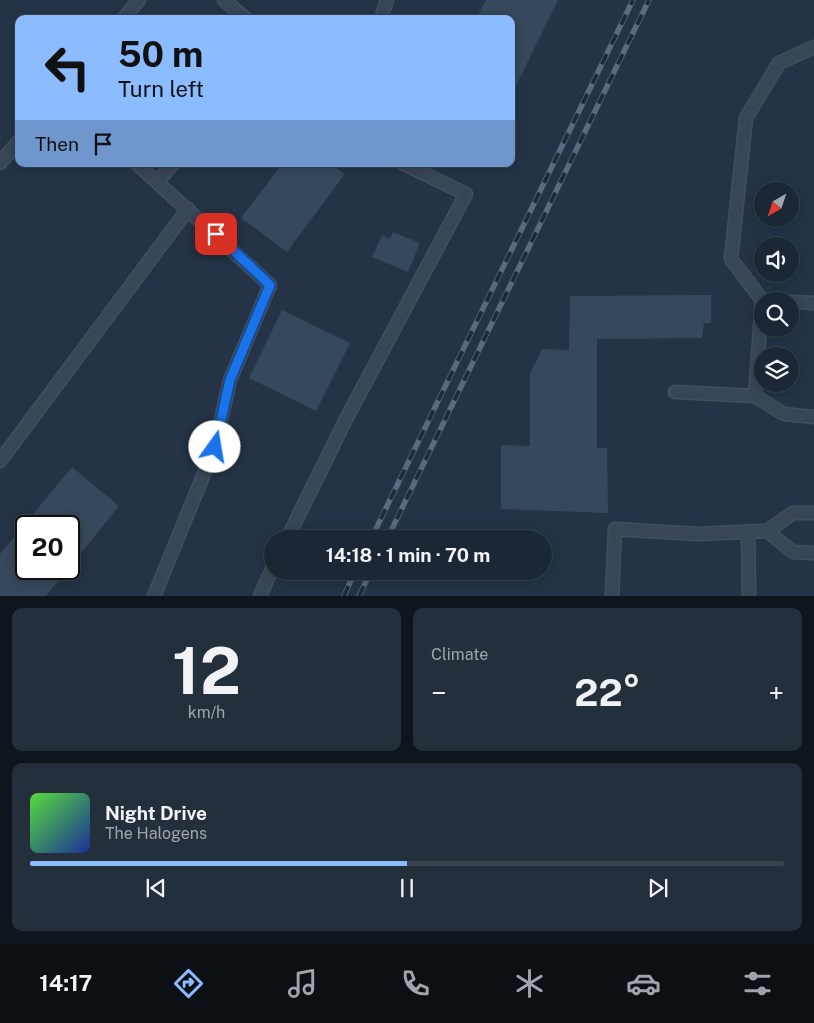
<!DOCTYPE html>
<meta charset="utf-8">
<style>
:root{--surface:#1b2734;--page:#242f3c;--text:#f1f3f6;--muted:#a0a5ac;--line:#39444f;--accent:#8bbcff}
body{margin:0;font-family:"Public Sans",sans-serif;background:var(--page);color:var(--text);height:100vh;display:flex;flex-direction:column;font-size:19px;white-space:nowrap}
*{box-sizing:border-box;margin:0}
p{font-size:16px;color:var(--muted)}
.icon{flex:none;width:28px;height:28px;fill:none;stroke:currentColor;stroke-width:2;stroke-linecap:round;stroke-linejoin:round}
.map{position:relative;height:596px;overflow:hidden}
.drawer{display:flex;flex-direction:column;gap:12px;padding:12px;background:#0f151d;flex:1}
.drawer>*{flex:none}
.guide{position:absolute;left:15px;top:15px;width:500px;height:152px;border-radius:10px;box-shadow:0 2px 12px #0003,0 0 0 1px var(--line);background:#8bbcff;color:#111;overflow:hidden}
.needle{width:32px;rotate:219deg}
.buttons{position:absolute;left:754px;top:182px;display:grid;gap:10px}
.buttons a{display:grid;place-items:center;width:45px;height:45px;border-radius:50%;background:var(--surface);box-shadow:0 2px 12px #0003,0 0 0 1px var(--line);font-size:25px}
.speed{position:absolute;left:15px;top:515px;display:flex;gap:10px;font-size:25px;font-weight:700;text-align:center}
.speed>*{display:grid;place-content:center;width:65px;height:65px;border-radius:50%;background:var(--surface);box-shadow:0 2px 12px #0003,0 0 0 1px var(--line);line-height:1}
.speed .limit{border:2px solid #111;border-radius:8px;background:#fff;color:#111}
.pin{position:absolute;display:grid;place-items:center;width:42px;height:42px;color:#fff;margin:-21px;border-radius:10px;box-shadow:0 2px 8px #0006}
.me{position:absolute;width:55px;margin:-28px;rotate:13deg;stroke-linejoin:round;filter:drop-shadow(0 0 4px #0008)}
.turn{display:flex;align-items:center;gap:18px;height:105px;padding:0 20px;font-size:22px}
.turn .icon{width:65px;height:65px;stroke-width:2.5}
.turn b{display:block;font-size:35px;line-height:42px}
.then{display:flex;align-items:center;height:48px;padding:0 20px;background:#0003;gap:10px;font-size:19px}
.big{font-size:38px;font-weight:700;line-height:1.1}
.drawer .card{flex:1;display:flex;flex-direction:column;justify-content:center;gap:8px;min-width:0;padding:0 18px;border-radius:10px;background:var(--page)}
.drawer .dial{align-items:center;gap:0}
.dial b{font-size:65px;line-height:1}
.song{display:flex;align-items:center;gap:15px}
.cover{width:60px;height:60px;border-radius:8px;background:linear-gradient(135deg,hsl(110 70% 55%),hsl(230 70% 35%))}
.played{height:5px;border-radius:2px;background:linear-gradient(90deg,var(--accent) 50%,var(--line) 50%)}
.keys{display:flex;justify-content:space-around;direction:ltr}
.heat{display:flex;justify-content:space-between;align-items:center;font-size:28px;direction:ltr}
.drawer .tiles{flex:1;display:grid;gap:12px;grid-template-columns:1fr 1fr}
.card:last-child{grid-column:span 2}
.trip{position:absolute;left:264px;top:530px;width:288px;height:50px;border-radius:25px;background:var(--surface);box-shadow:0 2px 12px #0003,0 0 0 1px var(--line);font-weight:700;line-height:50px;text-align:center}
.tab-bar{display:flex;height:80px;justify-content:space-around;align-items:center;background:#0b1015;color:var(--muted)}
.tab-bar .icon{width:35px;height:35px}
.tab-bar .on{color:var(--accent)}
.tab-bar b{font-size:22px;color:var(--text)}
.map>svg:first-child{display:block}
.building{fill:#36485c}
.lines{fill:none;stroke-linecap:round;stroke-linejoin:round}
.lane-casing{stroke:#434f5e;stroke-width:15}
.lane{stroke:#394655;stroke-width:12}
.rail-casing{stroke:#5b6a7c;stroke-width:5.5}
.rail{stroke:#1e2b3b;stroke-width:4;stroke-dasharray:11;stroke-linecap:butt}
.route-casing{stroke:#114b97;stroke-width:12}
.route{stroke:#1a73e8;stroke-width:9}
</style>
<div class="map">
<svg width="814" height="596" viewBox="0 0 814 596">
<rect width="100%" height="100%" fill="#243446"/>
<g class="building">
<polygon points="486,0 558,0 511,96 511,19 476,19"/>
<polygon points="282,164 331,164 345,174 287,252 241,218"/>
<polygon points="393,232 420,243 408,272 372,257 382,235 390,239"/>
<polygon points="711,295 711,323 704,323 702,338 597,339 597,448 607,448 608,513 501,509 501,445 530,446 530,374 542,349 569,350 570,296"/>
<polygon points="282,310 350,343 316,411 249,378"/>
<polygon points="72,467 119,506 69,568 69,526 26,526 26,569 68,569 46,596 0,596 0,554"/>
</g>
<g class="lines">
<g class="lane-casing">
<g id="lane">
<polyline points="224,0 246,19"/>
<polyline points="123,19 139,0"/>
<polyline points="381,19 387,0"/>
<polyline points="0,163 19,141"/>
<polyline points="137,164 270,285 230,380 215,447 154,596"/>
<polyline points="158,181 173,164"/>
<polyline points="762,300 731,259 746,118 779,63 814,47"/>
<polyline points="779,301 762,300 755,396 784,414 814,417"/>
<polyline points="790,302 814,303"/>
<polyline points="675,392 755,396"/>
<polyline points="0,461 188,209"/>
<polyline points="767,531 793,552 814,553"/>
<polyline points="748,532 749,596"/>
<polyline points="287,539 345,421 466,194 404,164"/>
<polyline points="260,596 272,569"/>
<polyline points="612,596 615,529 697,534 767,531 793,513 814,513"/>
</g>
</g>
<use href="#lane" class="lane"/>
<g class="rail-casing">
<g id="rail">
<polyline points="371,539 633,0"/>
<polyline points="387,539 649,0"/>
<polyline points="344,596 355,571"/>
<polyline points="359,596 371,571"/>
</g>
</g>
<use href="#rail" class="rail"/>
</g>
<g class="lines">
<g class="route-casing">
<polyline id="route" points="215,447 230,380 270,285 216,234"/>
</g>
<use href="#route" class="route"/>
</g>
</svg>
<div class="buttons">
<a><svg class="needle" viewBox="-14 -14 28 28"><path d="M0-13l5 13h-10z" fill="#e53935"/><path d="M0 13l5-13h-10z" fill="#a0a5ac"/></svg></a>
<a><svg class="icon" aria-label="sound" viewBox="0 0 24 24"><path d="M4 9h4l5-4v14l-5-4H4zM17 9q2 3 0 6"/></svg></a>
<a><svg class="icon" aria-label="search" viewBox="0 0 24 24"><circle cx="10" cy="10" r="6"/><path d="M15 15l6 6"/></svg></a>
<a><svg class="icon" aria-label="layers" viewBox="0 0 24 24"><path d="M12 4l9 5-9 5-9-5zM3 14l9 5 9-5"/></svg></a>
</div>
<div class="speed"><div class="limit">20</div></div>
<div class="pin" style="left:216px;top:234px;background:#d93025"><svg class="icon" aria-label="arrive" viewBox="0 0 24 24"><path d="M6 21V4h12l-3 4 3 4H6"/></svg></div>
<svg class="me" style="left:215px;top:447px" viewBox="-20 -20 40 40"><circle r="19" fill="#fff"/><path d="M0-13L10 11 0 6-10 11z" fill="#1a73e8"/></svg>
<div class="trip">14:18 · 1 min · 70 m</div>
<div class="guide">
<div class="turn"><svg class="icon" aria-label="left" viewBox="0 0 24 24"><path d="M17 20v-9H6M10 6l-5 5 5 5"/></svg><div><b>50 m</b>Turn left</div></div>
<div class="then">Then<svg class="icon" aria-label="arrive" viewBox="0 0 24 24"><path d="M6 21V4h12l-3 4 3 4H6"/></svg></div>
</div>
</div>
<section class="drawer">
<div class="tiles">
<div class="card dial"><b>12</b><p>km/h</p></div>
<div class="card"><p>Climate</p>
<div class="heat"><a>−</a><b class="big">22°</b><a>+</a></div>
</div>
<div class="card">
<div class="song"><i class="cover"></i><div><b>Night Drive</b><p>The Halogens</p></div></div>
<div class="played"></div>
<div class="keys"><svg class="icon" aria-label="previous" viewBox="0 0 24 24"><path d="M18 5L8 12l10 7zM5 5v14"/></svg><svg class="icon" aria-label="pause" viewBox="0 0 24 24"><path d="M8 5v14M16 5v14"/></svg><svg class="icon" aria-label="next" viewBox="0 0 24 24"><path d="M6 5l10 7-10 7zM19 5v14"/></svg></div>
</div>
</div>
</section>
<nav class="tab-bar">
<b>14:17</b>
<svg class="icon on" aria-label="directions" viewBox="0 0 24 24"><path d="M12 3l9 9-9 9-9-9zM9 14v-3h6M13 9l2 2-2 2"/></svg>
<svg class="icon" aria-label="music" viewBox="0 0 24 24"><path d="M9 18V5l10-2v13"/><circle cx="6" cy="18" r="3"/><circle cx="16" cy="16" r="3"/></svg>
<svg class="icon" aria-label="phone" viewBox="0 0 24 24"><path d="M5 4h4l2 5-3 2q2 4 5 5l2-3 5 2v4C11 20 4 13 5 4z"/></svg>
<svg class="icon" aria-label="climate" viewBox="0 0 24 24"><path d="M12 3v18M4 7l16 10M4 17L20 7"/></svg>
<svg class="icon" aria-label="car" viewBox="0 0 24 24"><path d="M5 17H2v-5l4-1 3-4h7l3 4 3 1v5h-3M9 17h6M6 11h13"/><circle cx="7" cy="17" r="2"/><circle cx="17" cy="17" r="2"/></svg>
<svg class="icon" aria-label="filters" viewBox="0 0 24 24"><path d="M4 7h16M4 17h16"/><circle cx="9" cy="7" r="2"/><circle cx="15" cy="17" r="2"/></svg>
</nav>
